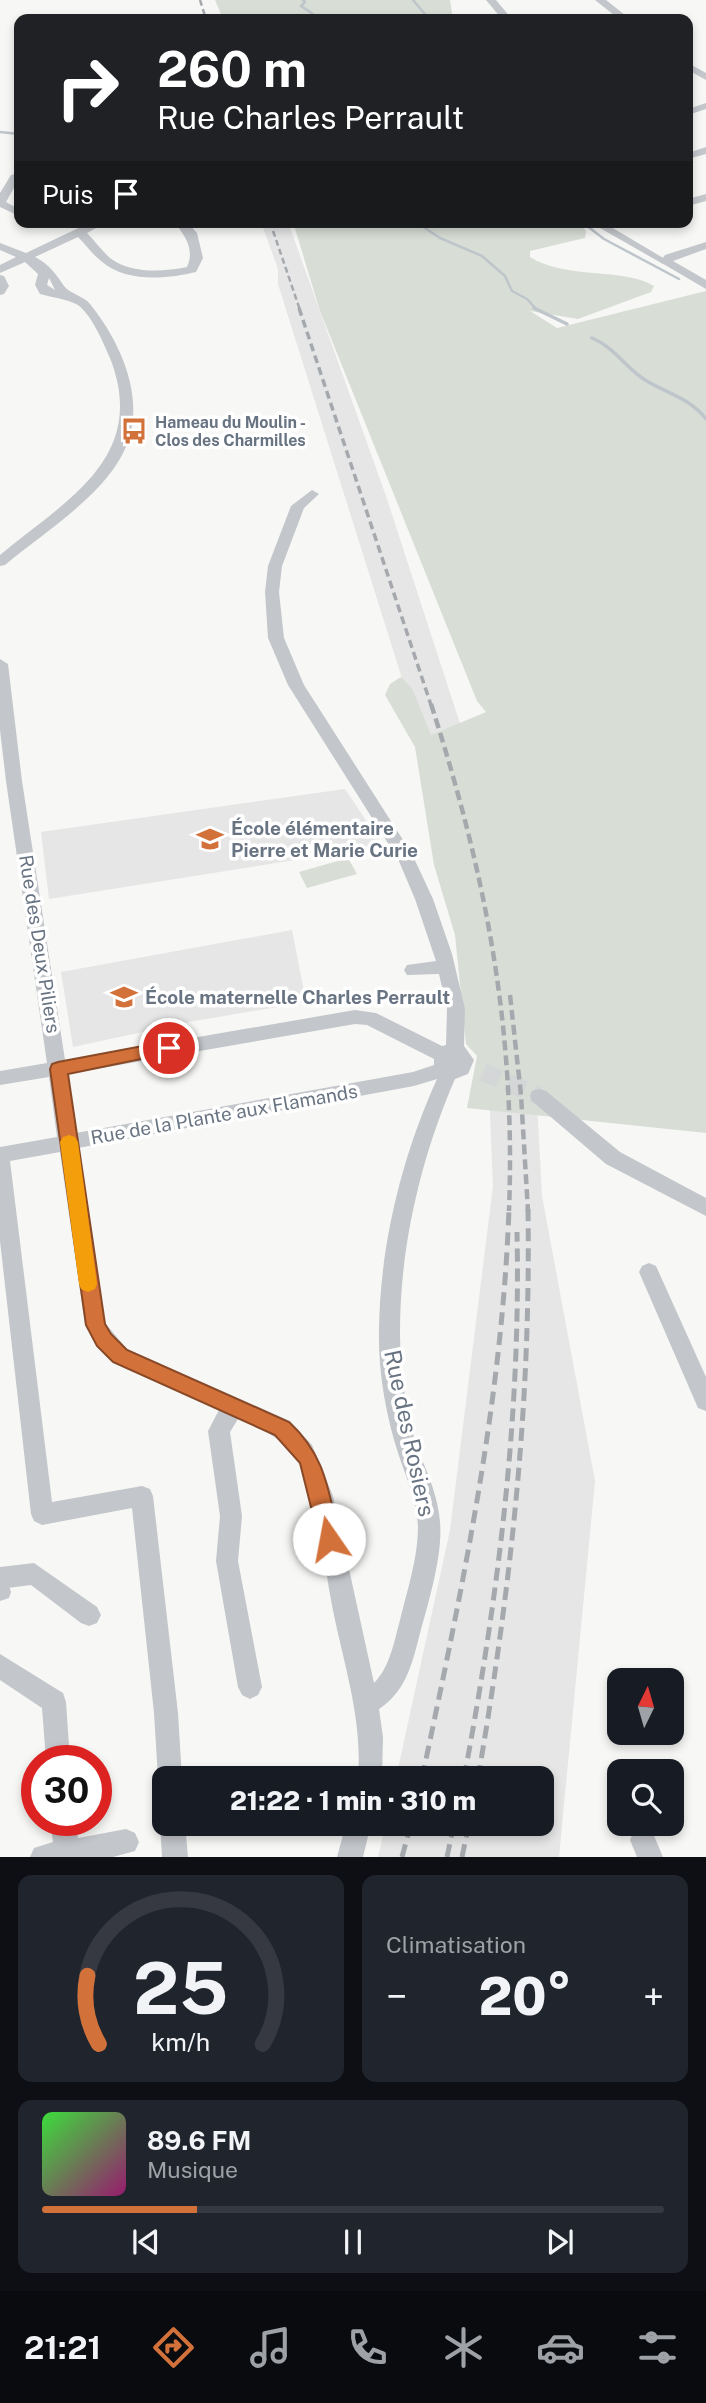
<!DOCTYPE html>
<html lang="fr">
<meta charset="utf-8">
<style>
:root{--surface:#171b24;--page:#20242c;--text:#f1f3f6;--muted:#9ea1a6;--line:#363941;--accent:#d3713a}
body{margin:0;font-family:"Public Sans",sans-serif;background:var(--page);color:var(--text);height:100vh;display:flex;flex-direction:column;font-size:26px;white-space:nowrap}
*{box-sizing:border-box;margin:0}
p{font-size:23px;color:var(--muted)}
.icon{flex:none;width:38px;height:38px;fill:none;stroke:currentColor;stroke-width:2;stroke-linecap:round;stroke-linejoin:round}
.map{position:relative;height:1857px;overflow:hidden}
.side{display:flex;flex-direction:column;gap:18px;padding:18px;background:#0d0f14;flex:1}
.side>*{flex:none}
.top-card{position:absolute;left:14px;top:14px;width:679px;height:214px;border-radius:14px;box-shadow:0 4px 10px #0003;background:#202124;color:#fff;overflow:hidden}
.needle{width:46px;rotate:5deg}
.tools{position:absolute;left:607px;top:1668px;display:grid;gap:14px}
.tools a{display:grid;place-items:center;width:77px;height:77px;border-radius:14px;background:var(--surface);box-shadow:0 4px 10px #0003;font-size:35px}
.speed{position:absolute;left:21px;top:1745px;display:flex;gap:14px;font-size:35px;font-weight:700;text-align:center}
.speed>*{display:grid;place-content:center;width:91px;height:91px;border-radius:50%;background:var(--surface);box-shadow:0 4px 10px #0003;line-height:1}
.speed .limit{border:10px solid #d22;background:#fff;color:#111}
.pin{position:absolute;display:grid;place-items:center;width:60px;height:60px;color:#fff;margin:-30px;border:4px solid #fff;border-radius:50%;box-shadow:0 2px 7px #0007}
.me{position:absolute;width:77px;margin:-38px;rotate:348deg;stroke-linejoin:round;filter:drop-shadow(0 0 5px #0008)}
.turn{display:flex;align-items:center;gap:24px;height:147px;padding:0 28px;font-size:32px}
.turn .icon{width:91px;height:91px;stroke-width:2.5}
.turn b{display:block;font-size:49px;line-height:60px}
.then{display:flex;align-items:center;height:66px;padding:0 28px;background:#0003;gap:14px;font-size:26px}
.big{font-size:52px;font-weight:800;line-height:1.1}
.side .card{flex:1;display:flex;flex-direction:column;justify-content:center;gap:10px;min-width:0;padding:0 24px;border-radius:14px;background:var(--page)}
.side .dial{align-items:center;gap:0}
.dial svg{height:182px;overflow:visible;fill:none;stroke:var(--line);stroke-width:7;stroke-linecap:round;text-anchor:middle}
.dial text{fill:var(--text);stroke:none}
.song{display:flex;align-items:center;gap:21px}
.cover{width:84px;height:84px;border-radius:10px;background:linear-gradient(135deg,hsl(120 70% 55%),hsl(320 70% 35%))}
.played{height:7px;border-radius:4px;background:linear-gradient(90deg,var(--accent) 25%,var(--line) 25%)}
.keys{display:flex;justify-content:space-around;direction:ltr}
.heat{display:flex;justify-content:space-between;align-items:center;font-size:38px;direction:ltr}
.side .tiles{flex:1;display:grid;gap:18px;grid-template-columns:1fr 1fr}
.card:last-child{grid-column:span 2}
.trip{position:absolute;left:152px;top:1766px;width:402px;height:70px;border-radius:14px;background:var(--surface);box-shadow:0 4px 10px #0003;font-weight:800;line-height:70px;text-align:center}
.dock{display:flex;height:112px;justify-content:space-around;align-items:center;background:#090b0e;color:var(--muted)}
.dock .icon{width:49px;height:49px}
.dock .selected{color:var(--accent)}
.dock b{font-size:32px;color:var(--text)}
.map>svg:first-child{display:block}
.built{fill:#e5e6e5}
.green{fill:#d8ded6}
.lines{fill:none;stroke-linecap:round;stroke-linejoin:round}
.stream-far1{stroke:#bec5cb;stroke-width:2.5}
.stream{stroke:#bec5cb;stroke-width:3.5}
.minor-tunnel{stroke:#d4d6d8;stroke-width:18;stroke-dasharray:18 9;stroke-linecap:butt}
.pedestrian{fill:#c3c6ca;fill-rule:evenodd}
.minor{fill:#c3c6ca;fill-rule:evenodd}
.rail-far3{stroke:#a5a9ae;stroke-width:2.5;stroke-dasharray:6 3.5;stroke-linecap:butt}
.rail-far2{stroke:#a5a9ae;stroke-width:3.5;stroke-dasharray:8 4.5;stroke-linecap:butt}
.rail-far1{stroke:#a5a9ae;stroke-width:4.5;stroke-dasharray:10 5;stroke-linecap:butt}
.rail{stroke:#a5a9ae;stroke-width:5;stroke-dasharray:13 7;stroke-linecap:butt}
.route{fill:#d3713a;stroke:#894926;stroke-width:2}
.slow{fill:#f59e0b}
.labels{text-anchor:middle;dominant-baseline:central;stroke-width:7;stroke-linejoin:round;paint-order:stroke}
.far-poi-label{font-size:16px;font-weight:bold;fill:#697483;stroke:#fff;text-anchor:start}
.poi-label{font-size:19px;font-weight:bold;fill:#697483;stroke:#fff;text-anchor:start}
.street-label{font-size:19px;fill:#697483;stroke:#fff}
.near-street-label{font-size:23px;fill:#697483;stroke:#fff}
</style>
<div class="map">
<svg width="706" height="1857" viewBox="0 0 706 1857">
<rect width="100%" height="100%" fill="#f7f7f5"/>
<g class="built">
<polygon points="261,222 288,222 386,496 465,739 532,1008 542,1196 595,1481 559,1857 378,1857 386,1824 542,1824 542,1778 396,1778 450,1530 493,1186 485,995 428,761 278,284 278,269"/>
<polygon points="345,789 383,846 49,899 41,832"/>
<polygon points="292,930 306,1002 189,1022 73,1047 61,972"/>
</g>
<g class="green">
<polygon points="215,0 450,0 453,19 223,19"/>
<path d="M293,222H579L586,231L585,238L530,251V257C566,280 623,267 654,286L651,292L578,319L530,311L557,328L706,291V1133L467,1108L477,1056L466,1044L455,935L434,865L415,747L385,695L390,684L401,677L412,688L431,735L486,712L477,701L320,311Z"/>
<polygon points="348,858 357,874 307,888 299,872"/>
</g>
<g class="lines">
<g class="stream-far1">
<polyline points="303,0 305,2 301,6 313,14 305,19"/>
<polyline points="413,0 429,19"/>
<polyline points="0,132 19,134"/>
<polyline points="416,222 440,238 482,256 505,276 512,291 527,299 537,310"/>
<polyline points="582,222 604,239 679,279"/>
</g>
<g class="stream">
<polyline points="534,308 567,324"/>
<path d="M592,338C614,347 625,367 645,380C666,393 690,398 706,419"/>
</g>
<polyline class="minor-tunnel" points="483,1072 539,1096"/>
<g class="pedestrian">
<polygon points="600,224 606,224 670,262 663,264 600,228"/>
<polygon points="3,1584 9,1586 11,1592 9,1598 0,1601 0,1585"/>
</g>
<g class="minor">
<polygon points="486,0 496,0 512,19 502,19"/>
<polygon points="595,0 606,0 630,19 619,19"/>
<polygon points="688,63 706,73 706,80 688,70"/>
<polygon points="706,103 706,109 688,115 688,109"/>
<polygon points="706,147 706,154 688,159 688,153"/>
<polygon points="15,174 19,175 19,179 6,202 19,209 19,216 0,207 0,193 11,175"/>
<polygon points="706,194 706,201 688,206 688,199"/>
<polygon points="36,222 49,222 50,223 44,226"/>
<path d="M91,222H107L87,233C95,241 102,251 110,258C131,274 163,272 187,267C195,250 185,235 174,222H187L197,233L203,258L196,272C167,279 126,283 101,261C92,254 86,245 78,237L35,257C50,265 55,273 64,286C70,294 84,296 90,304C123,345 150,407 121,457C98,499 42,534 5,565L0,566V555C66,500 149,458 110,358C104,344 90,311 76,304C66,299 51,297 40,294L35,285L38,274L25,262L0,273V265L16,257L0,250V243L26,253ZM49,278L55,290L47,285Z"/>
<polygon points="591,222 630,222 608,230"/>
<polygon points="706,242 706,249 673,261 706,280 706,289 660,262 665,255"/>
<polygon points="0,275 4,276 9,286 4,294 0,295"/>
<path d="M312,490L319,494L304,508L282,566L279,592L284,638L304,685L412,854L433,899L452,954L465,1009L464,1046L474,1060L468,1074L455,1079C421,1157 400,1246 400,1331C400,1371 406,1420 421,1457C430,1479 438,1498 440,1522C443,1556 428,1604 419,1637C412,1665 405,1692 379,1709L383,1737L382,1778H358C363,1716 342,1660 331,1600C324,1563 317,1492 298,1460C283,1438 261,1429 238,1419L230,1432L242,1516L238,1561L262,1687L258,1695L250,1699L242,1695L238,1687L216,1561L220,1516L208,1431L219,1410L113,1363L97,1347L85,1325L60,1152L10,1161L52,1502L142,1486L150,1489L153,1496L178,1713L182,1778H164V1788L158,1778L154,1713L132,1508L42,1525L34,1521L31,1514L0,1241V1147L57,1137L49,1077L0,1085V1071L47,1063L6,781L0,730V659L8,664L22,781L65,1060L355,1010L376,1013L442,1046L446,1045L447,1009L439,974L407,975L404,970L407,965L436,961L415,899L398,859L288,685L268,638L265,592L268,566L291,506ZM355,1024L367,1025L434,1059V1065L413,1072L76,1133L67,1074ZM437,1079C402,1156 380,1245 379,1330C378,1372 386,1417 399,1456C407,1480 417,1500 418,1527C418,1558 407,1591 400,1620C394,1642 390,1667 374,1683L333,1496L312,1445L290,1421L127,1349L105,1323L78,1148L414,1086Z"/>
<polygon points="539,1089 546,1091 620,1152 706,1198 706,1216 606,1164 532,1101 530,1096 532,1091"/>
<polygon points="649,1263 656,1266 706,1377 706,1411 698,1408 639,1272 642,1266"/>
<polygon points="34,1563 97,1607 101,1615 97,1623 89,1626 81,1623 31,1585 0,1589 0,1567"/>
<polygon points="0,1654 63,1693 66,1702 70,1760 46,1760 42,1708 0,1680"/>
<polygon points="164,1815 164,1824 185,1824 188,1857 162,1857 160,1824"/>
<polygon points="50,1820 76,1820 78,1838 126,1829 135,1833 139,1842 135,1851 113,1857 30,1857 34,1848 53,1842"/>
<polygon points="346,1824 371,1824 363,1857 337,1857"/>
<polygon points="643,1827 652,1831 663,1857 637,1857 630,1840 634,1831"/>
</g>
<g class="rail-far3">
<polyline points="200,0 206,19"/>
<polyline points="270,222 300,310"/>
</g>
<polyline class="rail-far2" points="299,308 431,705"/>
<g class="rail-far1">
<path d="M431,704C486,875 516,1030 509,1211"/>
<polyline points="510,995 521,1095 528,1211"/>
</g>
<g class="rail">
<path d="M422,1778C462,1590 502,1402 509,1209"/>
<path d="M464,1778C498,1597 521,1417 517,1232"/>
<path d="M478,1778C511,1586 531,1404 528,1209"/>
<polyline points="402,1857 411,1824"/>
<polyline points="447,1857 454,1824"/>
<polyline points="462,1857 469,1824"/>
</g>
</g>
<path class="route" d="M169,1041L175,1043L177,1048L175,1052L68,1074L105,1324L111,1334L127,1350L289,1422C327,1457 328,1492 340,1539L337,1546L329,1549L322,1546L319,1539L300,1463L275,1435L113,1362L97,1346L86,1325L50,1069L52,1064L58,1062Z"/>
<polygon class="slow" points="69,1135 75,1137 78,1142 97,1284 95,1289 88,1292 81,1289 79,1284 60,1142 63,1137"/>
<defs>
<g id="bus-bare" transform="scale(2.1)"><path d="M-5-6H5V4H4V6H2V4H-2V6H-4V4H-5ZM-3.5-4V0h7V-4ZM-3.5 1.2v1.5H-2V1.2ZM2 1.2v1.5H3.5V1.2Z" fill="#d3713a" stroke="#fff" stroke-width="2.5" paint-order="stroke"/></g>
<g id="school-bare" transform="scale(2.1)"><path d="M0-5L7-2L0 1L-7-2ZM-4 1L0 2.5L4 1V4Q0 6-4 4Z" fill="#d3713a" stroke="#fff" stroke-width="2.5" paint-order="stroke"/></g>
</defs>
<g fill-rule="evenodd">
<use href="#bus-bare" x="134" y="431"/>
<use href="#school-bare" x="210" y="839"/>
<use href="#school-bare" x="124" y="997"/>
</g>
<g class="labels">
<g class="far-poi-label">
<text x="155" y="422">Hameau du Moulin -<tspan x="155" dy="18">Clos des Charmilles</tspan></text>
</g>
<g class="poi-label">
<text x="231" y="828">École élémentaire<tspan x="231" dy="22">Pierre et Marie Curie</tspan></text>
<text x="145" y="997">École maternelle Charles Perrault</text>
</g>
<g class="street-label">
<text transform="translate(40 944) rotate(81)">Rue des Deux Piliers</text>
<text transform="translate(224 1114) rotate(-10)">Rue de la Plante aux Flamands</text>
</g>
<g class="near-street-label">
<text transform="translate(410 1433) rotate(78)">Rue des Rosiers</text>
</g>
</g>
</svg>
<div class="tools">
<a><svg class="needle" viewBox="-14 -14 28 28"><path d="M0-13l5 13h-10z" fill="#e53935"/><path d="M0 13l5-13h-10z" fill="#9ea1a6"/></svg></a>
<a><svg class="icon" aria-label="search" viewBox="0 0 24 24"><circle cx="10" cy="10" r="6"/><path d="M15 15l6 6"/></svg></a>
</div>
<div class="speed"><div class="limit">30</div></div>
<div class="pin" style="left:169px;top:1048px;background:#d93025"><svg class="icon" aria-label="arrive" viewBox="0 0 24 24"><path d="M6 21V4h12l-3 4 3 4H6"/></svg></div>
<svg class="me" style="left:329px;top:1539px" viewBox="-20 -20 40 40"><circle r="19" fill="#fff"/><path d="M0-13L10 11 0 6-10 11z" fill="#d3713a"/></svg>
<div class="trip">21:22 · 1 min · 310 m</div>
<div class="top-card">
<div class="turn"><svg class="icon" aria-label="right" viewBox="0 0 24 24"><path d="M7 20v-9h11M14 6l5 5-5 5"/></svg><div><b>260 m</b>Rue Charles Perrault</div></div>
<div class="then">Puis<svg class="icon" aria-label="arrive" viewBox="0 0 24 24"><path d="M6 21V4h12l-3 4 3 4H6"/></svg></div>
</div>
</div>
<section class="side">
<div class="tiles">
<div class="card dial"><svg viewBox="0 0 100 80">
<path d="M14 69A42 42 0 1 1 86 69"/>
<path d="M14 69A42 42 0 0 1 9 39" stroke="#d3713a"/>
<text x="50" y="56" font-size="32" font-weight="700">25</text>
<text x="50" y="72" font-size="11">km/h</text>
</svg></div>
<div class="card"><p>Climatisation</p>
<div class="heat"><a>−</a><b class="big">20°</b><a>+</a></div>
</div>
<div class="card">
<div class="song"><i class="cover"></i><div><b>89.6 FM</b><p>Musique</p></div></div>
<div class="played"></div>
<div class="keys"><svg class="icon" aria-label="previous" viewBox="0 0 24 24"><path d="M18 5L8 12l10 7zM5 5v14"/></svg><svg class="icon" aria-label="pause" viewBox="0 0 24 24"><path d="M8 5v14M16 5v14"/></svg><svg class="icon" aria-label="next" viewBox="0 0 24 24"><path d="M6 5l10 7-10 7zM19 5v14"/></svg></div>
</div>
</div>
</section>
<nav class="dock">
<b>21:21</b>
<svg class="icon selected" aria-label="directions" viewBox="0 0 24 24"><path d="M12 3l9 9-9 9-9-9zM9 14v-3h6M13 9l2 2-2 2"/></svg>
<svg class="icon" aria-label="music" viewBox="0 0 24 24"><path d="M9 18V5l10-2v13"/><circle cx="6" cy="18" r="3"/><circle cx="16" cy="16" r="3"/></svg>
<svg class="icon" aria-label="phone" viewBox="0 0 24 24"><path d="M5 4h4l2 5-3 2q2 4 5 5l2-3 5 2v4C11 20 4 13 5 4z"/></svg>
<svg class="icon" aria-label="climate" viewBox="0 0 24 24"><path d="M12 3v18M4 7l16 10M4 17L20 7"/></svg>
<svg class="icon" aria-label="car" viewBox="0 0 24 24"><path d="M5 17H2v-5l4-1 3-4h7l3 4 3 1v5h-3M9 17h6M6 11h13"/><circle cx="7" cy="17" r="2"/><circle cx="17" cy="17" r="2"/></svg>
<svg class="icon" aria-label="filters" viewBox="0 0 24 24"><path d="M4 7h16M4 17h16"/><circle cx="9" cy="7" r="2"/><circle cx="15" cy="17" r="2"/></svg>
</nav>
